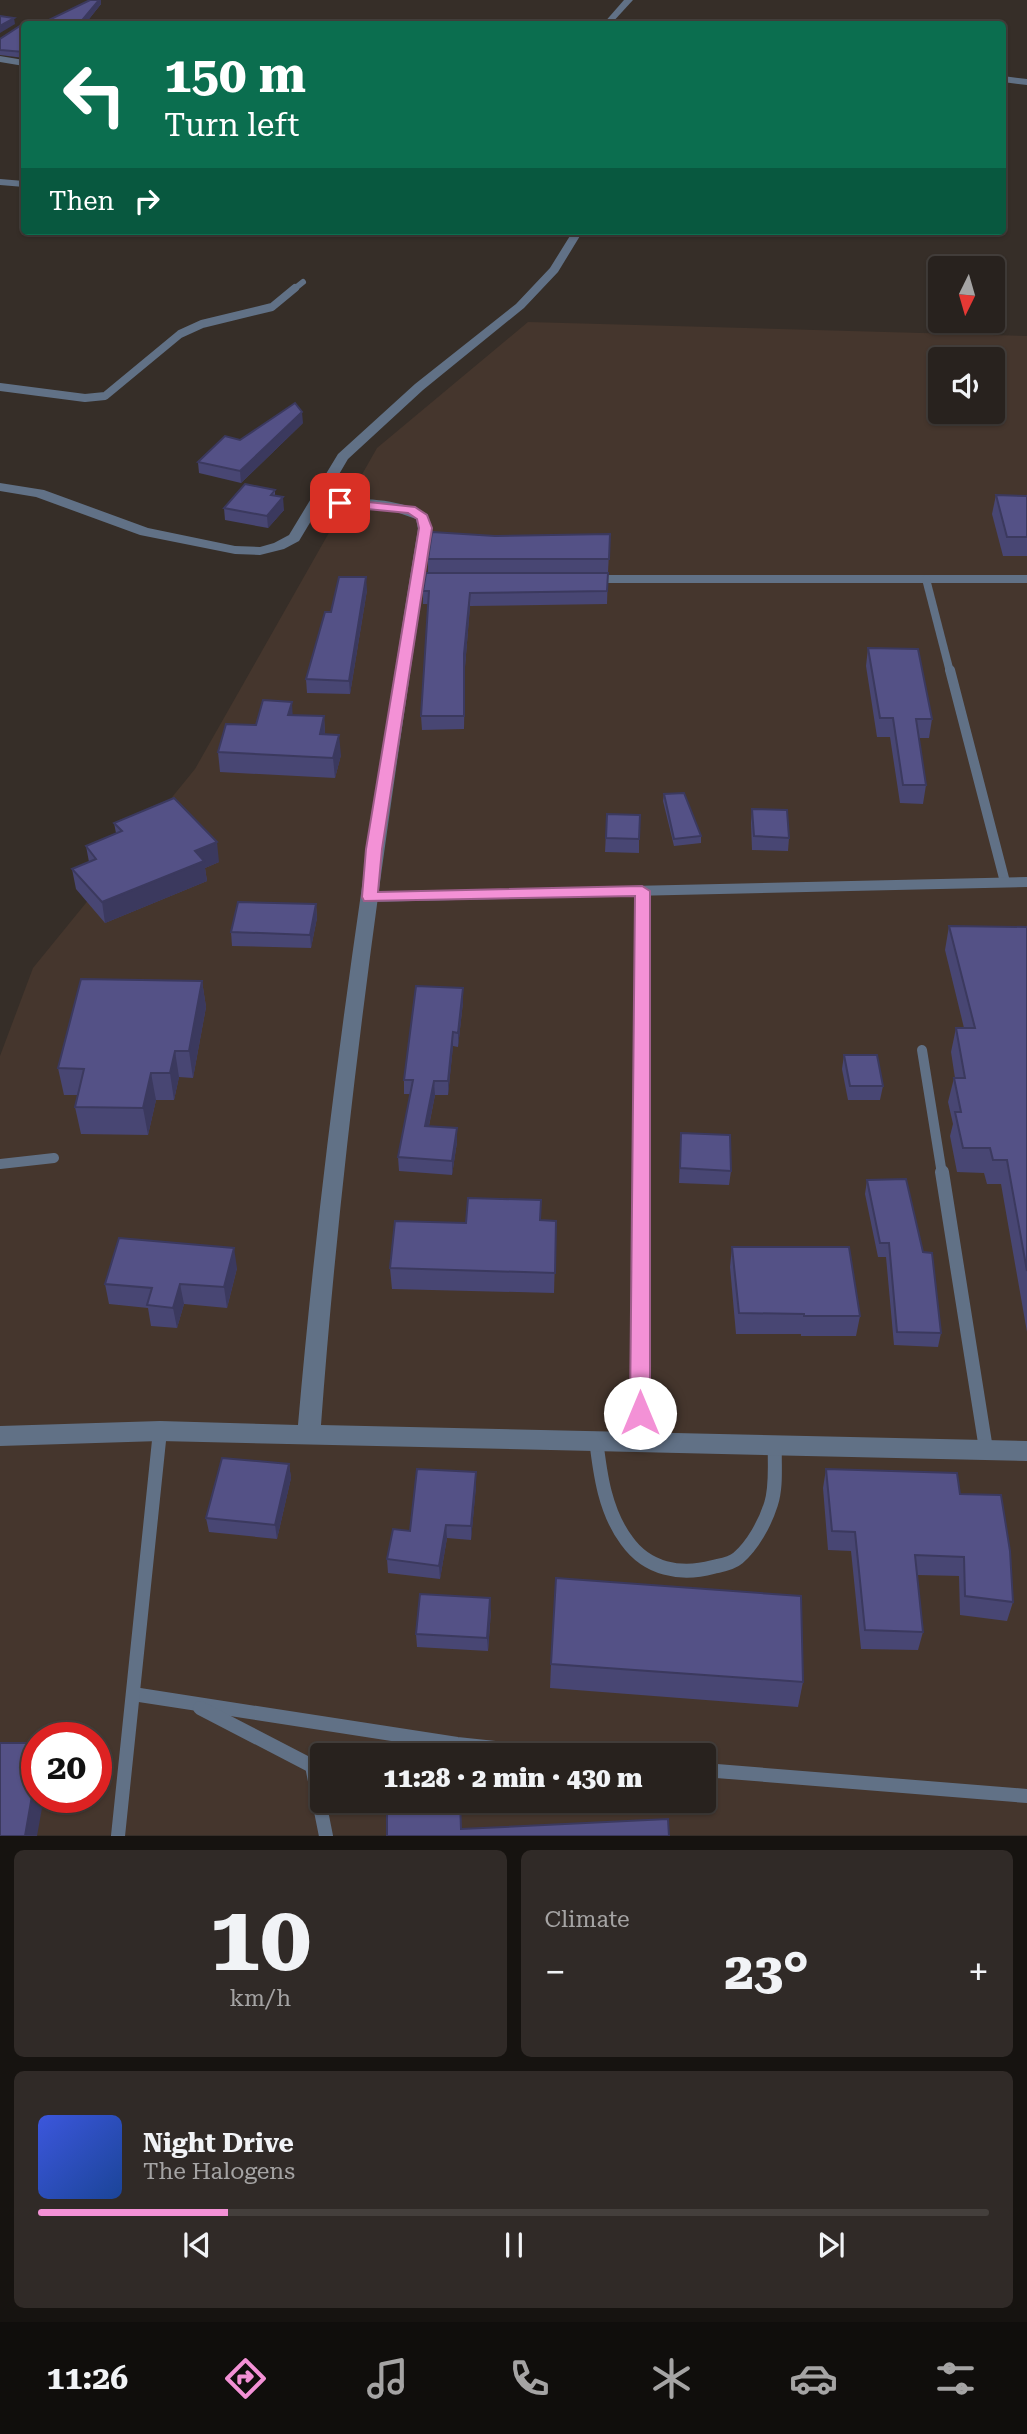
<!DOCTYPE html>
<meta charset="utf-8">
<style>
:root{--surface:#28221e;--page:#302a27;--text:#f1f3f6;--muted:#a5a4a4;--line:#443f3c;--accent:#f391d6}
body{margin:0;font-family:"Roboto Serif",serif;background:var(--page);color:var(--text);height:100vh;display:flex;flex-direction:column;font-size:26px;white-space:nowrap}
*{box-sizing:border-box;margin:0}
p{font-size:23px;color:var(--muted)}
.icon{flex:none;width:38px;height:38px;fill:none;stroke:currentColor;stroke-width:2;stroke-linecap:round;stroke-linejoin:round}
.map{position:relative;height:1836px;overflow:hidden}
.sheet{display:flex;flex-direction:column;gap:14px;padding:14px;background:#161310;flex:1}
.sheet>*{flex:none}
.guide{position:absolute;left:21px;top:21px;width:985px;height:214px;border-radius:7px;box-shadow:0 2px 5px #0004,0 0 0 2px var(--line);background:#0b6e4f;color:#fff;overflow:hidden}
.needle{width:46px;rotate:185deg}
.fabs{position:absolute;left:928px;top:256px;display:grid;gap:14px}
.fabs a{display:grid;place-items:center;width:77px;height:77px;border-radius:7px;background:var(--surface);box-shadow:0 2px 5px #0004,0 0 0 2px var(--line);font-size:35px}
.speed{position:absolute;left:21px;top:1722px;display:flex;gap:14px;font-size:35px;font-weight:700;text-align:center}
.speed>*{display:grid;place-content:center;width:91px;height:91px;border-radius:50%;background:var(--surface);box-shadow:0 2px 5px #0004,0 0 0 2px var(--line);line-height:1}
.speed .limit{border:10px solid #d22;background:#fff;color:#111}
.pin{position:absolute;display:grid;place-items:center;width:60px;height:60px;color:#fff;margin:-30px;border-radius:14px;box-shadow:0 4px 10px #0006}
.me{position:absolute;width:77px;margin:-38px;rotate:0deg;stroke-linejoin:round;filter:drop-shadow(0 0 5px #0008)}
.turn{display:flex;align-items:center;gap:24px;height:147px;padding:0 28px;font-size:32px}
.turn .icon{width:91px;height:91px;stroke-width:2.5}
.turn b{display:block;font-size:49px;line-height:60px}
.then{display:flex;align-items:center;height:66px;padding:0 28px;background:#0003;gap:14px;font-size:26px}
.big{font-size:52px;font-weight:800;line-height:1.1}
.sheet .tile{flex:1;display:flex;flex-direction:column;justify-content:center;gap:10px;min-width:0;padding:0 24px;border-radius:10px;background:var(--page)}
.sheet .dial{align-items:center;gap:0}
.dial b{font-size:91px;line-height:1}
.song{display:flex;align-items:center;gap:21px}
.cover{width:84px;height:84px;border-radius:10px;background:linear-gradient(135deg,hsl(230 70% 55%),hsl(220 70% 35%))}
.played{height:7px;border-radius:4px;background:linear-gradient(90deg,var(--accent) 20%,var(--line) 20%)}
.keys{display:flex;justify-content:space-around;direction:ltr}
.heat{display:flex;justify-content:space-between;align-items:center;font-size:38px;direction:ltr}
.sheet .tiles{flex:1;display:grid;gap:14px;grid-template-columns:1fr 1fr}
.tile:last-child{grid-column:span 2}
.trip{position:absolute;left:310px;top:1743px;width:406px;height:70px;border-radius:7px;background:var(--surface);box-shadow:0 2px 5px #0004,0 0 0 2px var(--line);font-weight:800;line-height:70px;text-align:center}
.tab-bar{display:flex;height:112px;justify-content:space-around;align-items:center;background:#100e0c;color:var(--muted)}
.tab-bar .icon{width:49px;height:49px}
.tab-bar .current{color:var(--accent)}
.tab-bar b{font-size:32px;color:var(--text)}
.map>svg:first-child{display:block}
.built{fill:#45362d;fill-rule:evenodd}
.lines{fill:none;stroke-linecap:round;stroke-linejoin:round}
.service-far3{stroke:#617186;stroke-width:6}
.service-far2{stroke:#617186;stroke-width:8}
.service-far1{stroke:#617186;stroke-width:10}
.service{stroke:#617186;stroke-width:14}
.minor{fill:#617186;fill-rule:evenodd}
.wall{fill:#484673}
.shaded-wall{fill:#3b395e}
.building{fill:#545186;stroke:#3b395e;stroke-width:2}
.route{fill:#f391d6;stroke:#9e5e8b;stroke-width:2}
</style>
<div class="map">
<svg width="1027" height="1836" viewBox="0 0 1027 1836">
<rect width="100%" height="100%" fill="#362e28"/>
<path class="built" d="M528,322L1027,336V1835H0V1056L33,968L195,769L377,448ZM940,359H992V411H940ZM37,1738H96V1797H37ZM322,1755H704V1801H322Z"/>
<g class="lines">
<polyline class="service-far3" points="293,290 303,282"/>
<g class="service-far2">
<polyline points="0,387 85,398 105,396 180,334 202,324 272,307 295,288"/>
<polyline points="596,579 1027,579"/>
<polyline points="926,579 950,672"/>
</g>
<g class="service-far1">
<polyline points="950,670 1005,882"/>
<polyline points="370,897 1027,882"/>
<polyline points="922,1050 942,1174"/>
<polyline points="0,1164 54,1158"/>
<polyline points="641,1174 642,891"/>
</g>
<g class="service">
<polyline points="942,1172 986,1449"/>
<path d="M596,1439C600,1474 605,1512 627,1541C647,1569 680,1576 713,1567C721,1565 731,1564 738,1558C753,1545 765,1523 771,1504C777,1485 774,1464 775,1445"/>
<polyline points="640,1440 641,1172"/>
<polyline points="133,1694 457,1744 562,1755"/>
<polyline points="200,1708 312,1766 326,1836"/>
<polyline points="704,1770 1027,1796"/>
<polyline points="118,1836 160,1431"/>
</g>
<g class="minor">
<polygon points="624,0 633,0 611,24 603,24"/>
<polygon points="0,56 24,60 24,66 0,62"/>
<polygon points="1003,76 1027,79 1027,85 1003,82"/>
<polygon points="0,179 24,181 24,187 0,185"/>
<path d="M573,231H583L558,272L524,308L423,390L348,459L325,498C360,499 395,497 427,514L432,529C386,827 343,1125 321,1425L1027,1441V1461L160,1441L0,1446V1426L160,1421L298,1425C324,1124 369,826 418,529L416,519L385,508L320,506L299,541L284,549L260,555L235,554L140,535L36,497L0,491V483L44,490L148,528L235,546L260,547L274,543L289,535L338,454L415,384L516,304L550,268Z"/>
</g>
</g>
<g class="wall">
<polygon points="90,0 101,0 101,4 85,24 24,24 24,58 0,55 0,39 29,20 45,22"/>
<polygon points="303,423 241,483 199,473 198,462 240,440"/>
<polygon points="275,490 275,496 284,510 268,528 225,520 224,508"/>
<polygon points="996,495 1027,496 1027,556 1003,556 992,514"/>
<polygon points="610,534 608,572 428,572 428,559 495,536"/>
<polygon points="608,573 607,604 470,606 465,667 464,729 422,730 421,716 428,604 423,604 423,591"/>
<polygon points="367,590 350,694 307,693 306,679 331,612"/>
<polygon points="868,648 932,719 929,738 919,738 926,785 923,804 900,803 890,737 877,737 866,666"/>
<polygon points="293,715 324,716 325,734 341,755 335,778 220,772 218,752 256,725"/>
<polygon points="664,794 701,836 701,843 674,846 663,801"/>
<polygon points="752,809 789,838 788,851 752,850 751,823"/>
<polygon points="607,814 639,839 639,853 605,852"/>
<polygon points="114,823 219,862 205,868 207,881 105,923 76,889 72,869 89,862 86,846 116,833"/>
<polygon points="316,904 317,918 311,948 232,946 231,932"/>
<polygon points="949,926 1027,927 1027,1332 1001,1184 987,1184 984,1173 957,1172 950,1136 953,1124 948,1102 954,1078 955,1078 951,1052 956,1028 964,1028 945,950"/>
<polygon points="202,981 206,1007 193,1078 179,1077 174,1100 156,1100 148,1135 81,1134 75,1107 78,1095 64,1095 58,1068"/>
<polygon points="463,1002 458,1047 453,1046 448,1095 435,1095 429,1126 457,1128 457,1142 452,1175 399,1171 398,1157 410,1094 404,1094 404,1080"/>
<polygon points="844,1055 883,1086 880,1100 848,1100 842,1069"/>
<polygon points="681,1133 731,1171 729,1185 679,1183"/>
<polygon points="867,1180 941,1333 938,1347 894,1345 886,1257 878,1257 865,1194"/>
<polygon points="541,1220 556,1221 554,1293 392,1289 390,1268 466,1223"/>
<polygon points="732,1247 860,1316 856,1336 801,1336 801,1334 736,1334 730,1267"/>
<polygon points="237,1268 227,1308 184,1304 177,1328 151,1326 148,1308 109,1304 105,1284"/>
<polygon points="289,1464 291,1478 277,1539 209,1532 206,1518"/>
<polygon points="826,1469 960,1494 1013,1602 1007,1621 960,1615 959,1576 917,1575 923,1632 918,1650 861,1649 851,1551 828,1550 823,1488"/>
<polygon points="476,1472 476,1486 471,1540 447,1538 440,1579 388,1573 387,1559 410,1531"/>
<polygon points="491,1611 488,1651 417,1647 416,1634"/>
<polygon points="551,1664 803,1682 798,1707 550,1688"/>
</g>
<g class="shaded-wall">
<polygon points="99,0 101,0 101,4 85,24 79,24"/>
<polygon points="14,18 15,24 0,33 0,26"/>
<polygon points="302,412 303,423 241,483 240,471"/>
<polygon points="283,497 284,510 268,528 267,516"/>
<polygon points="366,577 367,590 350,694 349,681"/>
<polygon points="470,593 470,606 465,667 464,729 464,654"/>
<polygon points="292,702 293,722 288,715"/>
<polygon points="324,716 325,736 320,734"/>
<polygon points="339,735 341,755 335,778 333,758"/>
<polygon points="217,842 219,862 205,868 207,881 105,923 102,902 195,851"/>
<polygon points="316,904 317,918 311,948 310,935"/>
<polygon points="202,981 206,1007 193,1078 189,1051"/>
<polygon points="463,988 463,1002 458,1047 458,1033"/>
<polygon points="453,1032 453,1046 448,1095 448,1081"/>
<polygon points="175,1051 179,1077 174,1100 170,1073"/>
<polygon points="151,1073 156,1100 148,1135 143,1108"/>
<polygon points="434,1081 435,1095 426,1140 425,1126"/>
<polygon points="457,1128 457,1142 452,1175 452,1161"/>
<polygon points="234,1248 237,1268 227,1308 224,1287"/>
<polygon points="180,1284 184,1304 177,1328 173,1308"/>
<polygon points="289,1464 291,1478 277,1539 275,1525"/>
<polygon points="476,1472 476,1486 471,1540 471,1526"/>
<polygon points="446,1525 447,1538 440,1579 439,1566"/>
<polygon points="490,1598 491,1611 488,1651 487,1638"/>
<polygon points="37,1767 37,1797 44,1797 37,1836 25,1836"/>
</g>
<g class="building">
<polygon points="90,0 99,0 79,24 24,24 24,52 0,50 0,39 29,20 45,22"/>
<polygon points="0,16 14,18 0,26"/>
<polygon points="295,403 302,412 240,471 198,462 225,436 240,440"/>
<polygon points="245,484 275,490 271,495 283,497 267,516 224,508"/>
<polygon points="996,495 1027,496 1027,537 1007,537"/>
<polygon points="432,532 495,536 610,534 609,559 428,559"/>
<polygon points="426,573 608,573 607,591 470,593 464,654 464,716 421,716 429,591 423,591"/>
<polygon points="339,577 366,577 349,681 306,679 325,612 331,612"/>
<polygon points="868,648 918,649 932,719 916,719 926,785 903,785 893,718 880,718"/>
<polygon points="263,700 292,702 288,715 324,716 320,734 339,735 333,758 218,752 226,724 256,725"/>
<polygon points="684,793 701,836 674,839 664,794"/>
<polygon points="174,798 217,842 195,851 204,861 102,902 72,869 96,859 86,846 122,831 114,823"/>
<polygon points="752,809 787,810 789,838 754,836"/>
<polygon points="607,814 640,815 639,839 606,838"/>
<polygon points="238,902 316,904 310,935 231,932"/>
<polygon points="949,926 1027,927 1027,1271 1007,1160 993,1160 990,1148 963,1148 955,1112 961,1112 954,1078 965,1078 956,1028 975,1028"/>
<polygon points="81,979 202,981 189,1051 175,1051 170,1073 151,1073 143,1108 75,1107 84,1069 58,1068"/>
<polygon points="416,986 463,988 458,1033 453,1032 448,1081 434,1081 425,1126 457,1128 452,1161 398,1157 413,1080 404,1080"/>
<polygon points="844,1055 877,1055 883,1086 850,1086"/>
<polygon points="681,1133 730,1135 731,1171 680,1168"/>
<polygon points="906,1179 923,1252 932,1253 941,1333 897,1332 889,1243 880,1243 867,1180"/>
<polygon points="468,1198 541,1200 540,1220 556,1221 555,1273 390,1268 395,1221 466,1223"/>
<polygon points="119,1238 234,1248 224,1287 180,1284 173,1308 147,1305 152,1288 105,1284"/>
<polygon points="732,1247 849,1247 860,1316 804,1316 804,1314 739,1313"/>
<polygon points="222,1458 289,1464 275,1525 206,1518"/>
<polygon points="417,1469 476,1472 471,1526 446,1525 439,1566 387,1559 393,1529 410,1531"/>
<polygon points="826,1469 957,1473 960,1494 1001,1495 1010,1551 1013,1602 965,1596 964,1557 915,1555 923,1632 865,1630 855,1532 832,1531"/>
<polygon points="556,1578 801,1596 803,1682 551,1664"/>
<polygon points="420,1594 490,1598 487,1638 416,1634"/>
<polygon points="0,1743 37,1743 37,1767 25,1836 0,1836"/>
<polygon points="387,1801 460,1801 461,1829 668,1819 669,1836 387,1836"/>
</g>
<polygon class="route" points="340,499 415,507 427,515 432,528 382,849 378,892 642,886 650,891 650,1413 647,1419 640,1422 633,1419 630,1413 635,896 364,901 362,897 366,849 419,528 417,519 408,513 336,506 336,501"/>
</svg>
<div class="fabs">
<a><svg class="needle" viewBox="-14 -14 28 28"><path d="M0-13l5 13h-10z" fill="#e53935"/><path d="M0 13l5-13h-10z" fill="#a5a4a4"/></svg></a>
<a><svg class="icon" aria-label="sound" viewBox="0 0 24 24"><path d="M4 9h4l5-4v14l-5-4H4zM17 9q2 3 0 6"/></svg></a>
</div>
<div class="speed"><div class="limit">20</div></div>
<div class="pin" style="left:340px;top:503px;background:#d93025"><svg class="icon" aria-label="arrive" viewBox="0 0 24 24"><path d="M6 21V4h12l-3 4 3 4H6"/></svg></div>
<svg class="me" style="left:640px;top:1413px" viewBox="-20 -20 40 40"><circle r="19" fill="#fff"/><path d="M0-13L10 11 0 6-10 11z" fill="#f391d6"/></svg>
<div class="trip">11:28 · 2 min · 430 m</div>
<div class="guide">
<div class="turn"><svg class="icon" aria-label="left" viewBox="0 0 24 24"><path d="M17 20v-9H6M10 6l-5 5 5 5"/></svg><div><b>150 m</b>Turn left</div></div>
<div class="then">Then<svg class="icon" aria-label="right" viewBox="0 0 24 24"><path d="M7 20v-9h11M14 6l5 5-5 5"/></svg></div>
</div>
</div>
<section class="sheet">
<div class="tiles">
<div class="tile dial"><b>10</b><p>km/h</p></div>
<div class="tile"><p>Climate</p>
<div class="heat"><a>−</a><b class="big">23°</b><a>+</a></div>
</div>
<div class="tile">
<div class="song"><i class="cover"></i><div><b>Night Drive</b><p>The Halogens</p></div></div>
<div class="played"></div>
<div class="keys"><svg class="icon" aria-label="previous" viewBox="0 0 24 24"><path d="M18 5L8 12l10 7zM5 5v14"/></svg><svg class="icon" aria-label="pause" viewBox="0 0 24 24"><path d="M8 5v14M16 5v14"/></svg><svg class="icon" aria-label="next" viewBox="0 0 24 24"><path d="M6 5l10 7-10 7zM19 5v14"/></svg></div>
</div>
</div>
</section>
<nav class="tab-bar">
<b>11:26</b>
<svg class="icon current" aria-label="directions" viewBox="0 0 24 24"><path d="M12 3l9 9-9 9-9-9zM9 14v-3h6M13 9l2 2-2 2"/></svg>
<svg class="icon" aria-label="music" viewBox="0 0 24 24"><path d="M9 18V5l10-2v13"/><circle cx="6" cy="18" r="3"/><circle cx="16" cy="16" r="3"/></svg>
<svg class="icon" aria-label="phone" viewBox="0 0 24 24"><path d="M5 4h4l2 5-3 2q2 4 5 5l2-3 5 2v4C11 20 4 13 5 4z"/></svg>
<svg class="icon" aria-label="climate" viewBox="0 0 24 24"><path d="M12 3v18M4 7l16 10M4 17L20 7"/></svg>
<svg class="icon" aria-label="car" viewBox="0 0 24 24"><path d="M5 17H2v-5l4-1 3-4h7l3 4 3 1v5h-3M9 17h6M6 11h13"/><circle cx="7" cy="17" r="2"/><circle cx="17" cy="17" r="2"/></svg>
<svg class="icon" aria-label="filters" viewBox="0 0 24 24"><path d="M4 7h16M4 17h16"/><circle cx="9" cy="7" r="2"/><circle cx="15" cy="17" r="2"/></svg>
</nav>
